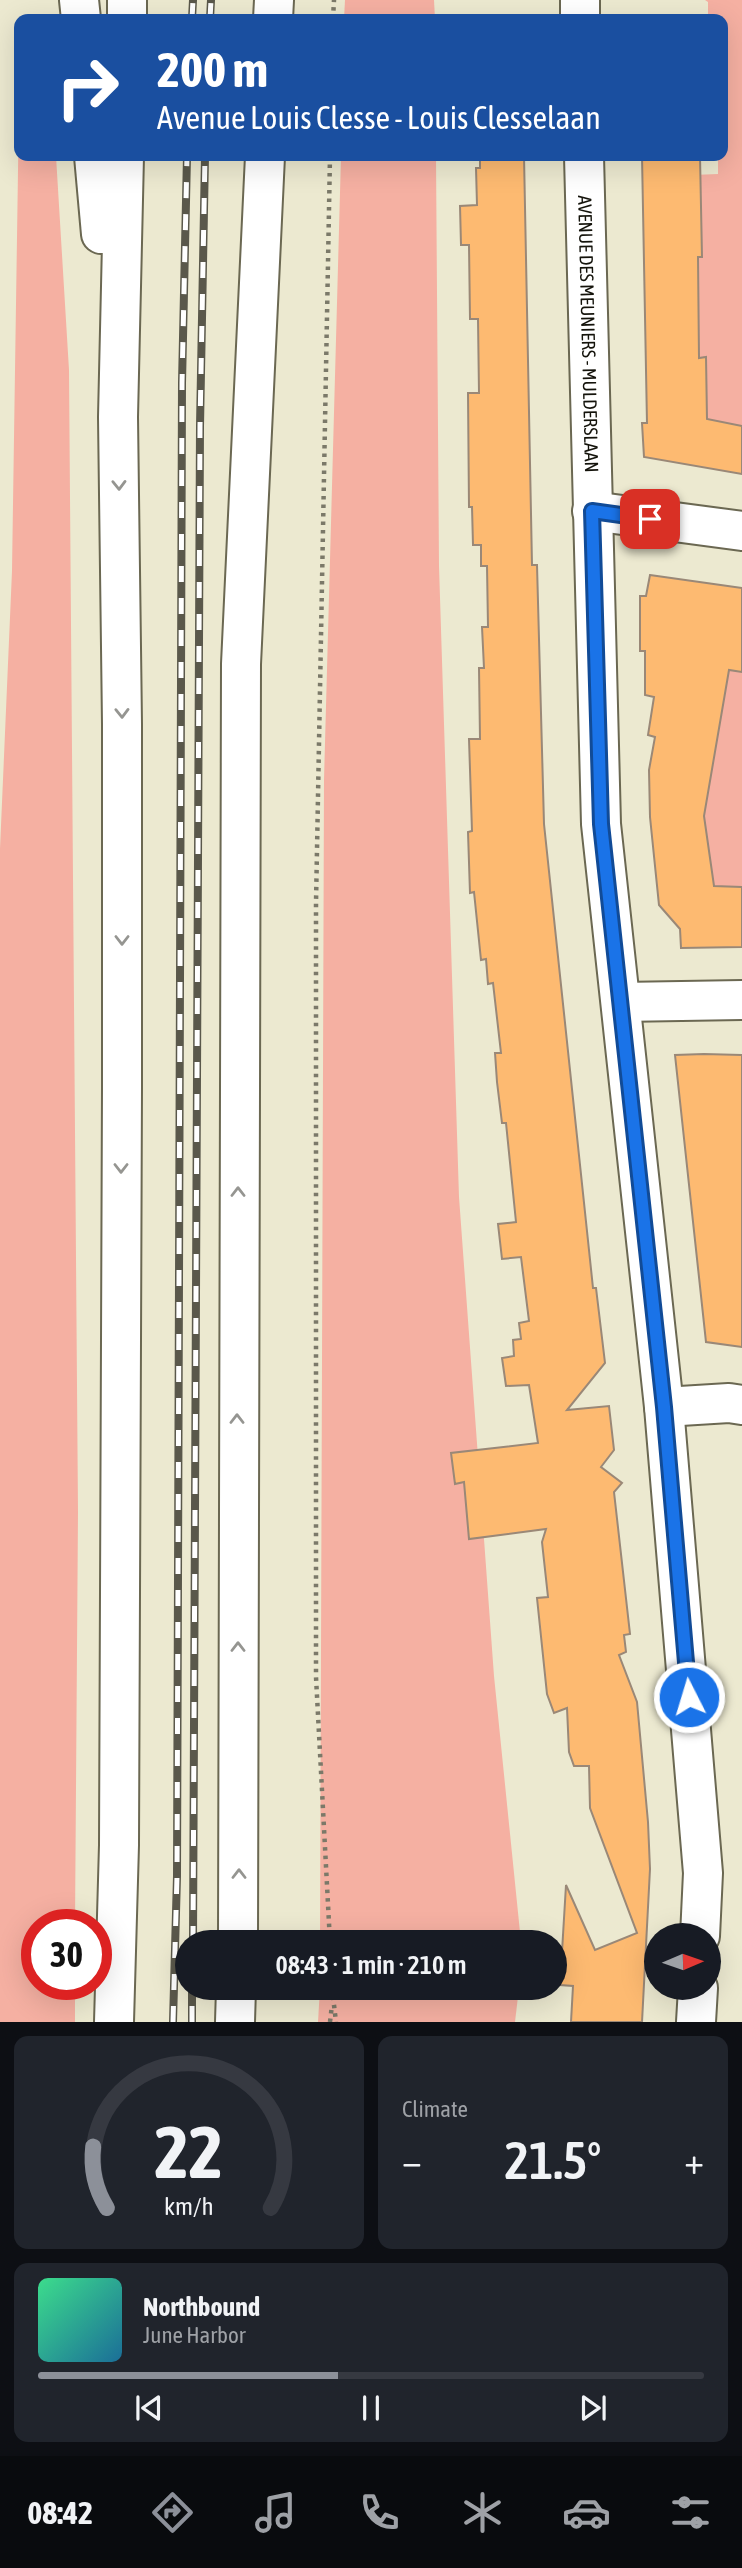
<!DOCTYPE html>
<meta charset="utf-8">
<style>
:root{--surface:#171b24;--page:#20242c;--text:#f1f3f6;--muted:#9ea1a6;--line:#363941;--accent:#8c9099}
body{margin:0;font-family:"Asap Condensed",sans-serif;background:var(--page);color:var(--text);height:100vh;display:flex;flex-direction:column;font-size:26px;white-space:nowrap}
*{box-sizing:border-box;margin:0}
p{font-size:23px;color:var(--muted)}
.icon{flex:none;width:38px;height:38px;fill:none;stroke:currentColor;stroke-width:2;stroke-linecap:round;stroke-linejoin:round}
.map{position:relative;height:2022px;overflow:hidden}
.sheet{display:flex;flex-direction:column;gap:14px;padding:14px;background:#0d0f14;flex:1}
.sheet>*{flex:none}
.banner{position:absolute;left:14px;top:14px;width:714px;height:147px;border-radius:14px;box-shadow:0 7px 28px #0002;background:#1a4fa0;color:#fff;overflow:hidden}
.needle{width:46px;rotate:88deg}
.fabs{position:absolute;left:644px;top:1923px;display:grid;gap:14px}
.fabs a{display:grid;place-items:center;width:77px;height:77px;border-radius:50%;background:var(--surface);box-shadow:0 7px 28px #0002;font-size:35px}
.speed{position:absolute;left:21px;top:1909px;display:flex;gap:14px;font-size:35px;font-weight:700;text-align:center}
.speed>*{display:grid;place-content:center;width:91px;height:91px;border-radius:50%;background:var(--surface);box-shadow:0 7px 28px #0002;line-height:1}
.speed .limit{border:10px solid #d22;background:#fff;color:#111}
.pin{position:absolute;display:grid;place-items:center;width:60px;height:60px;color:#fff;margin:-30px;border-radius:14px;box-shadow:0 4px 10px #0006}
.me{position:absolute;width:77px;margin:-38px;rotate:355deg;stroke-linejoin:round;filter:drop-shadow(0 0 5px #0008)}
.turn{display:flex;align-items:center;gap:24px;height:147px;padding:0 28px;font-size:32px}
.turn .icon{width:91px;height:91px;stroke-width:2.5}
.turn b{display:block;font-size:49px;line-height:60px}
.big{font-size:52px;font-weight:600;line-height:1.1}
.sheet .card{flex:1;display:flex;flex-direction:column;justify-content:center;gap:10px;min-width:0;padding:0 24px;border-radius:14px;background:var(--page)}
.sheet .dial{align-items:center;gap:0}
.dial svg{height:182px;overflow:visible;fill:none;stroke:var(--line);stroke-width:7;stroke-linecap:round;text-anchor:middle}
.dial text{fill:var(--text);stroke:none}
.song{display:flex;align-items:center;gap:21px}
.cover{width:84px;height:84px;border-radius:10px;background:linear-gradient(135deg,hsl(150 70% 55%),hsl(200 70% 35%))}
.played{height:7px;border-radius:4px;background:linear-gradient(90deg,var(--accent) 45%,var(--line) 45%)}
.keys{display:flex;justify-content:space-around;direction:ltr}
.heat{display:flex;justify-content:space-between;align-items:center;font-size:38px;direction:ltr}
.sheet .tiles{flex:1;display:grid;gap:14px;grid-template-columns:1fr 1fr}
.card:last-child{grid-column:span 2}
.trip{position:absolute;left:175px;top:1930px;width:392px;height:70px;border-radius:35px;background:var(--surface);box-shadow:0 7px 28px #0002;font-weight:600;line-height:70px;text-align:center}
.menu{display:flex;height:112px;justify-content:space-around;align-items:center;background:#090b0e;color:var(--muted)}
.menu .icon{width:49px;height:49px}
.menu .on{color:var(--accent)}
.menu b{font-size:32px;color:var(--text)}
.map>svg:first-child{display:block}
.green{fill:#f5b0a2}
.building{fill:#fdba71;stroke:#9a8877;stroke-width:2}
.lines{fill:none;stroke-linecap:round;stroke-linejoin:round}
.minor-casing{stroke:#6b6852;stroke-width:42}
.highway-casing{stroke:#6b6852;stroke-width:42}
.path{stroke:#7b7969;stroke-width:4.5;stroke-dasharray:3.5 5;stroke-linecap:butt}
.minor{stroke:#fff;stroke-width:38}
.highway{stroke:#fff;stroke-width:38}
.rail-casing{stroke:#5a584b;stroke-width:8}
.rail{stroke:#fff;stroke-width:5;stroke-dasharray:16;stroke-linecap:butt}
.oneway{stroke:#959591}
.route-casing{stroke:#114b97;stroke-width:18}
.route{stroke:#1a73e8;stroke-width:12}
.labels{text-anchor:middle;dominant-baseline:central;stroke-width:6;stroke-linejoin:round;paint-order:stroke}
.street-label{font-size:19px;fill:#14130b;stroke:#fff}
</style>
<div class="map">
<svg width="742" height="2022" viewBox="0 0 742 2022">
<rect width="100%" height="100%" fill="#ece9d0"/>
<g class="green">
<polygon points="345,0 434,0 435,19 344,19"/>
<polygon points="705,0 742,0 742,426 718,421 694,428 690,379 706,379 706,358 689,358 699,304 698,257 701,257 692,175 718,174 718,156 723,156 723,19 708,19 708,2"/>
<polygon points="19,104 19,156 56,156 69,370 78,1512 75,1925 37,1925 37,1984 75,1985 75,2022 0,2022 0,849 12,571"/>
<polygon points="341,156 436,156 439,566 459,1197 494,1676 521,1942 320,1942 324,780"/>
<polygon points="712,667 742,672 742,887 697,909 709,853 707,835 701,834"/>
<polygon points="320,1988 519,1988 515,2022 318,2022"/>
</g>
<g class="building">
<polygon points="480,156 524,156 532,565 537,565 544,824 593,1288 596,1288 605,1363 567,1410 609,1406 614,1450 601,1467 622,1483 614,1492 630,1634 624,1635 626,1652 619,1655 637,1702 648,1822 650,1869 642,2022 571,2022 573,1986 560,1985 566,1885 595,1950 637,1933 590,1808 589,1766 574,1766 569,1752 567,1708 554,1713 547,1694 537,1598 548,1597 542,1542 546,1529 469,1539 464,1482 455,1484 451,1453 538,1443 529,1385 506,1386 502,1358 514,1356 513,1340 521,1339 519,1323 529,1321 521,1257 502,1259 498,1224 516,1222 506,1123 502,1123 497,1082 495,1053 501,1053 493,983 488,984 486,959 481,960 474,892 470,893 468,832 472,831 469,739 480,739 479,668 484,668 482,627 488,627 487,566 481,566 481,545 473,545 472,507 469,507 468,393 479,393 478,319 470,319 469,245 461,245 460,206 477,205 476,168 480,168"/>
<polygon points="642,156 700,156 702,257 698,257 699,358 706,357 707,419 742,426 742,474 644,457 642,423 647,423"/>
<polygon points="650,575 742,588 742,672 729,670 704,816 714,886 742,887 742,947 681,948 680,929 659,905 650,817 649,770 655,737 648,735 654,697 645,695 645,651 640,651 640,596 646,596"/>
<polygon points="704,1054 742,1055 742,1347 706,1342 675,1055"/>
</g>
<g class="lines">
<g class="minor-casing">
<g id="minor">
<polyline points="580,0 580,19"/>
<path id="s1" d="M584,156L601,824L664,1407L703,1873L700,1936"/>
<polyline points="592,511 742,531"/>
<polyline points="621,1002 742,1000"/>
<polyline points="664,1407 729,1403 742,1405"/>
<polyline points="696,2022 698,1988"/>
</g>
</g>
<g class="highway-casing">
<g id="highway">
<polyline points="79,0 81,19"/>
<polyline points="127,19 127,0"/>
<polyline points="273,19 274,0"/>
<polyline points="94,156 101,234"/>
<polyline points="238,1942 241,664 265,156"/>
<polyline points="114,2022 119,1845 122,1088 122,724 118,417 124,156"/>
<polyline points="235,2022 236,1988"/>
</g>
</g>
<g class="path">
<polyline points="333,19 334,0"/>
<polyline points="330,156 316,903 316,1677 330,1942"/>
<polyline points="332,1988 336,2022"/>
<polyline points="330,2022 332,2005"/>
</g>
<use href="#minor" class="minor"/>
<use href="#highway" class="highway"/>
<g class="rail-casing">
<g id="rail">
<polyline points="192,19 193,0"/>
<polyline points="210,19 211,0"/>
<polyline points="193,1942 200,426 205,156"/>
<polyline points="173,2022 177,1876 182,383 187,156"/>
<polyline points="192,2022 192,1988"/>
</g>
</g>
<use href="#rail" class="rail"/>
</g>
<defs><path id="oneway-chevron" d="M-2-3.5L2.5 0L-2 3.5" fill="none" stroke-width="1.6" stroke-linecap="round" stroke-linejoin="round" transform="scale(1.75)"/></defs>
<g class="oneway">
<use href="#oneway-chevron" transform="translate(119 485) rotate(89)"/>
<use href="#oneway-chevron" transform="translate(122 713) rotate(89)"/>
<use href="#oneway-chevron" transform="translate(122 940) rotate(90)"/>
<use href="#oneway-chevron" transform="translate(121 1168) rotate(90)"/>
<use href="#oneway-chevron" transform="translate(238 1192) rotate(-90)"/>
<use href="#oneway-chevron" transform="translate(237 1419) rotate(-90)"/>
<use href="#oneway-chevron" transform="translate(238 1647) rotate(-90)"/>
<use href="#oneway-chevron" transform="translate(239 1874) rotate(-90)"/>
</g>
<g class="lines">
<g class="route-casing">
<polyline id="route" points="650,519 592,511 601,824 664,1407 689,1697"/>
</g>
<use href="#route" class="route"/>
</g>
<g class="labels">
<g class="street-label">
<text stroke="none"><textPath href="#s1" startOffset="178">AVENUE DES MEUNIERS - MULDERSLAAN</textPath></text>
</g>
</g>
</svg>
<div class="fabs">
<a><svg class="needle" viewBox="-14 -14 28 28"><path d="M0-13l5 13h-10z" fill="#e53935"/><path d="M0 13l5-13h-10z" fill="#9ea1a6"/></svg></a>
</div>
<div class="speed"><div class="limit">30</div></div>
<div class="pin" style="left:650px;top:519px;background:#d93025"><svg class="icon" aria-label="arrive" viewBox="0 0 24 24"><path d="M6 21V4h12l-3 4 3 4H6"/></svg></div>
<svg class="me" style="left:689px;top:1697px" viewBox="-20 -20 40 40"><circle r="17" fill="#1a73e8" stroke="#fff" stroke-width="3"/><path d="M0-11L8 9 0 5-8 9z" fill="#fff"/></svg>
<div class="trip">08:43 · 1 min · 210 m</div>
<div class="banner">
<div class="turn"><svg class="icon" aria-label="right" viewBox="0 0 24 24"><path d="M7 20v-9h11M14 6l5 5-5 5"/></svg><div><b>200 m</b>Avenue Louis Clesse - Louis Clesselaan</div></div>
</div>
</div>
<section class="sheet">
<div class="tiles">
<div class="card dial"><svg viewBox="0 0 100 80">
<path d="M14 69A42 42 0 1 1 86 69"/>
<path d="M14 69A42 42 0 0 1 8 42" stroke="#8c9099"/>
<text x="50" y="56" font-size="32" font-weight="700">22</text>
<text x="50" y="72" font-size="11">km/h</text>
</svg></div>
<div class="card"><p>Climate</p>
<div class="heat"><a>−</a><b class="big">21.5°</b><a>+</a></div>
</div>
<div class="card">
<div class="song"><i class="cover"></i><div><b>Northbound</b><p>June Harbor</p></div></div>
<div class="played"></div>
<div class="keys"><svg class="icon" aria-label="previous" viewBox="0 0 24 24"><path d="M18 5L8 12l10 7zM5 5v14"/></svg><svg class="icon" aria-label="pause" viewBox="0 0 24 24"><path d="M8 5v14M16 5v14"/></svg><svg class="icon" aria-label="next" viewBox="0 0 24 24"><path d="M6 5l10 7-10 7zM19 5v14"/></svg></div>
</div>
</div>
</section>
<nav class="menu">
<b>08:42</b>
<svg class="icon on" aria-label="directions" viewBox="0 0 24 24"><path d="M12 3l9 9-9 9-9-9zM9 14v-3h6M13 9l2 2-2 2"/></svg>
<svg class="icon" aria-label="music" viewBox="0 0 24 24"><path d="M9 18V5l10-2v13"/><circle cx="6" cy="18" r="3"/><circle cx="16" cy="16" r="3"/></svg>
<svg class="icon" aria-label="phone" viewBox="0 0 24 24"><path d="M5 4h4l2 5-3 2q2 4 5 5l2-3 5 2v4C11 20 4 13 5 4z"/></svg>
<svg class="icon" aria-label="climate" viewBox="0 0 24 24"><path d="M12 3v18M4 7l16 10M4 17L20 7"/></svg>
<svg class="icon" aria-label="car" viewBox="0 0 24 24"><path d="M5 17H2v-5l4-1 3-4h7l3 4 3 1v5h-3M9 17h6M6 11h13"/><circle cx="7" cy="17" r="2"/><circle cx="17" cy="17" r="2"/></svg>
<svg class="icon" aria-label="filters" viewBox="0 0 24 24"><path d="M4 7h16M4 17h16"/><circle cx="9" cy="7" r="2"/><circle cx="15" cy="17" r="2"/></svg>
</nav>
